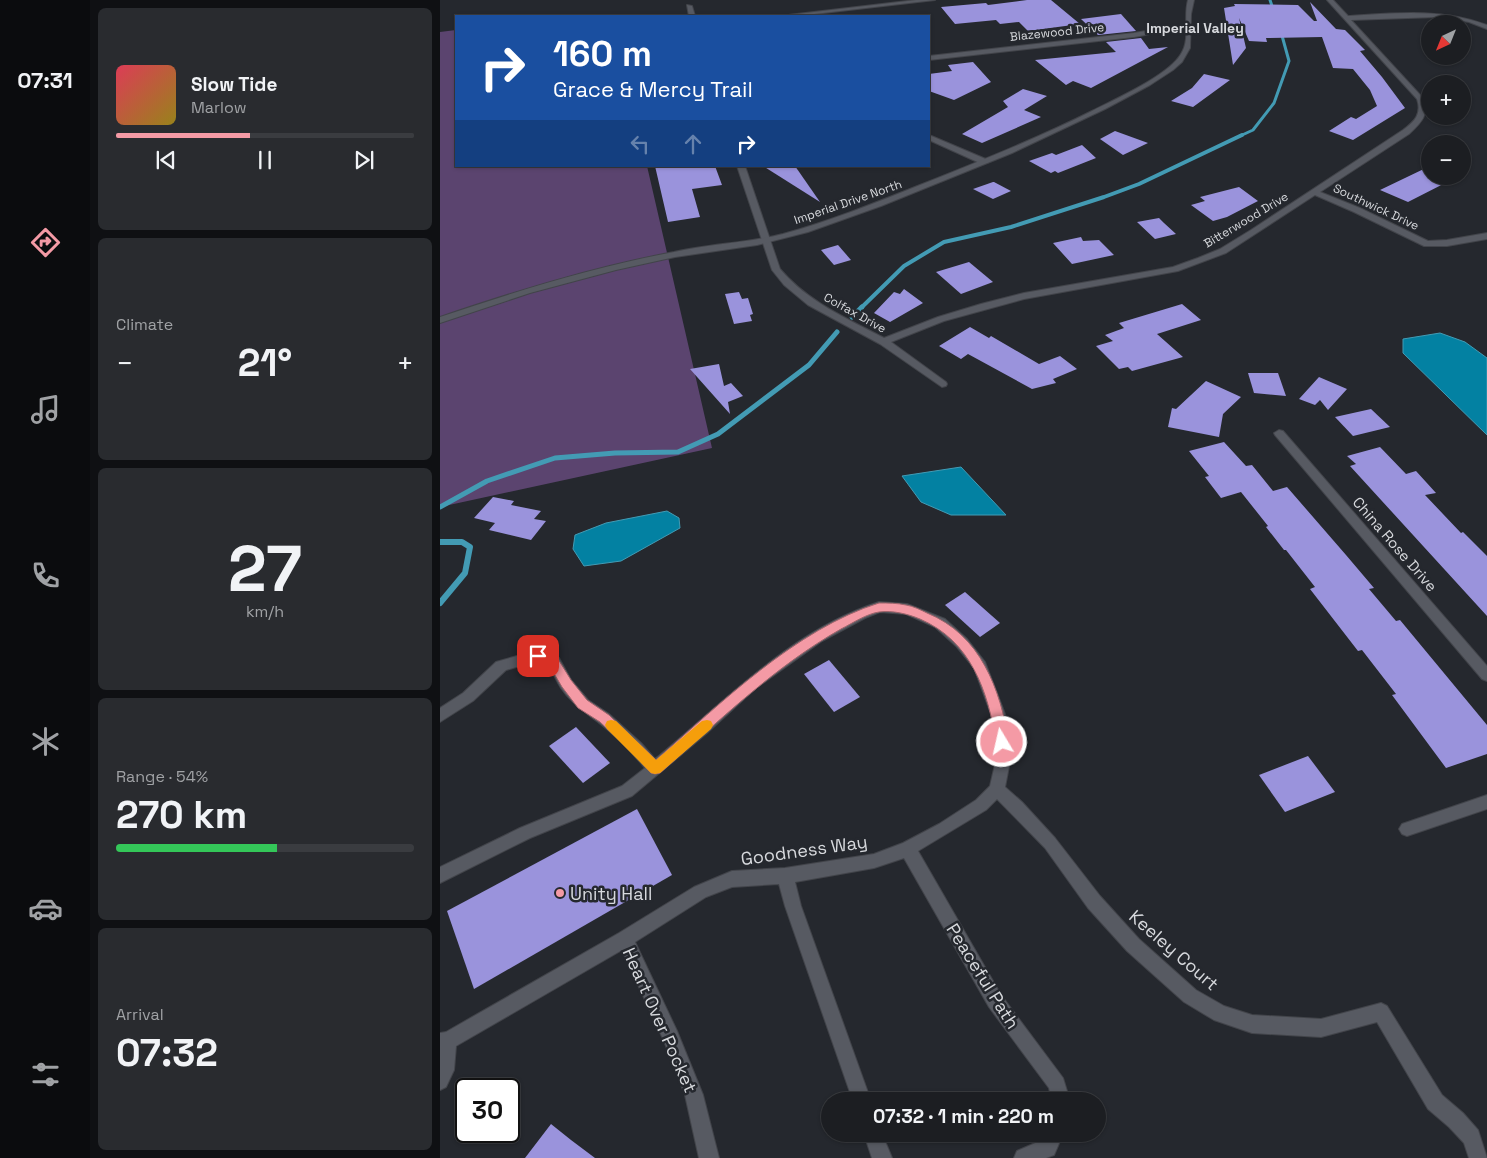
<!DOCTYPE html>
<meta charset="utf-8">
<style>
:root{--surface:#1c1e22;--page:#292b2f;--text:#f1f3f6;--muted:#a0a2a5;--line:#3a3c40;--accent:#f49aa5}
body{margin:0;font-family:"Space Grotesk",sans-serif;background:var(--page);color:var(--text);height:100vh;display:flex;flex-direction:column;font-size:19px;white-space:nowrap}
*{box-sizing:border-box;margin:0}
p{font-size:16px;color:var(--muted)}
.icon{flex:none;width:28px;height:28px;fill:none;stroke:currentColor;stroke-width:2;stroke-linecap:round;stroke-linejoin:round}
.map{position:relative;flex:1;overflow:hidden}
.details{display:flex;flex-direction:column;gap:8px;padding:8px;background:#0f1013;width:350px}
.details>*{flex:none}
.guide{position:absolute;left:15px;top:15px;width:475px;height:152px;border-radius:0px;box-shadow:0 1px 4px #0004,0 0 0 1px var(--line);background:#1a4fa0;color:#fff;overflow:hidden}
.needle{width:32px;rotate:223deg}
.controls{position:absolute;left:981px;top:15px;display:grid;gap:10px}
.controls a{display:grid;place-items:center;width:50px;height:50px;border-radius:50%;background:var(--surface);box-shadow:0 1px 4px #0004,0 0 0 1px var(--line);font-size:25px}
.speed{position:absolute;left:15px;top:1078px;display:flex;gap:10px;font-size:25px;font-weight:700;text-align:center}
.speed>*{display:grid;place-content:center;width:65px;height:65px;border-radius:50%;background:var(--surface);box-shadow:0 1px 4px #0004,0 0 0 1px var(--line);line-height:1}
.speed .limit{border:2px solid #111;border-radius:8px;background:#fff;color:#111}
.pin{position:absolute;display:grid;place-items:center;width:42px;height:42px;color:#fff;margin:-21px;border-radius:10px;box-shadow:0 2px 8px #0006}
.me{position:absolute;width:55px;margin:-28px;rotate:351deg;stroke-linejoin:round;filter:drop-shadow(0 0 4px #0008)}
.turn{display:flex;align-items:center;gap:18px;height:105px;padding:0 15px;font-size:22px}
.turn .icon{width:65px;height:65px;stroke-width:2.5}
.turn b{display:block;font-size:35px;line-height:42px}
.lanes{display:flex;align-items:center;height:48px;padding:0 15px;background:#0003;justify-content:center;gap:25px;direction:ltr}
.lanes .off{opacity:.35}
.big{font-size:38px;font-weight:600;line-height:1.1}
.details .card{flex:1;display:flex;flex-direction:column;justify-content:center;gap:8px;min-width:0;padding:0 18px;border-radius:8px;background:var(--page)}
.details .dial{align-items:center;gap:0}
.dial b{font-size:65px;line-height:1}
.song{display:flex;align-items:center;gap:15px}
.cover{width:60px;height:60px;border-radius:8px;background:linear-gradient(135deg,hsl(350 70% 55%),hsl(50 70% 35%))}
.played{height:5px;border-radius:2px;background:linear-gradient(90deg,var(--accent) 45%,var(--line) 45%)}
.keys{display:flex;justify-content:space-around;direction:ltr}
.heat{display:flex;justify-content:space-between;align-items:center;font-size:28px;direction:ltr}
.charge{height:8px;border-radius:4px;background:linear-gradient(90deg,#34c759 54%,var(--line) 0)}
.trip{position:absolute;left:381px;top:1092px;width:285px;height:50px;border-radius:25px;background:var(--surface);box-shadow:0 1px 4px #0004,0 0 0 1px var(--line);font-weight:600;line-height:50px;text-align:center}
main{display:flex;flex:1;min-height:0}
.tab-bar{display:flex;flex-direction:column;width:90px;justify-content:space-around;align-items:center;background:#0b0c0e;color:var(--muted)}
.tab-bar .icon{width:35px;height:35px}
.tab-bar .current{color:var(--accent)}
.tab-bar b{font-size:22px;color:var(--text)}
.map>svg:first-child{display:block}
.green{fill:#5b446f}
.water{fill:#0381a2;stroke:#439bb4}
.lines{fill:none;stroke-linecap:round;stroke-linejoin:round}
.stream-far3{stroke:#439bb4;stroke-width:3}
.stream-far2{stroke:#439bb4;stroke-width:4}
.stream-far1{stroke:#439bb4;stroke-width:5}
.stream{stroke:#439bb4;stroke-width:6}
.building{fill:#9a93dc}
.minor-casing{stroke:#42444a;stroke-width:2}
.tertiary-casing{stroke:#42444a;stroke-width:2}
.minor{fill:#575a62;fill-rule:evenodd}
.tertiary{fill:#575a62;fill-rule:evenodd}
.route{fill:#f49aa5;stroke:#9f646b}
.slow{fill:#f59e0b}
.poi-dot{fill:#f49aa5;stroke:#25282e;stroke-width:2}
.labels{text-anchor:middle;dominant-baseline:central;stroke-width:5;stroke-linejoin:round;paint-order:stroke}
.far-street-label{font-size:12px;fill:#d7d9dd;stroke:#25282e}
.far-neighbourhood-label{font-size:14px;font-weight:bold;fill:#d7d9dd;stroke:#25282e}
.street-label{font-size:15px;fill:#d7d9dd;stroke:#25282e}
.near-street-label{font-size:18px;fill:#d7d9dd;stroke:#25282e}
.near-poi-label{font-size:18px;fill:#d7d9dd;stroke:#25282e;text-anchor:start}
</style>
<main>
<nav class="tab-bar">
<b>07:31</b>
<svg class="icon current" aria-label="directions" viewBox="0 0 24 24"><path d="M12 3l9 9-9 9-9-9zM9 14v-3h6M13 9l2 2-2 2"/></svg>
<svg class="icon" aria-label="music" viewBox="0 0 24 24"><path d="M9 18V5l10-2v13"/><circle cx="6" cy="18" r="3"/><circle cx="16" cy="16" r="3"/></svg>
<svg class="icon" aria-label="phone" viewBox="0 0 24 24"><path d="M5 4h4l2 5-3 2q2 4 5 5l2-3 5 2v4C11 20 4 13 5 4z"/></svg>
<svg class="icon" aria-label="climate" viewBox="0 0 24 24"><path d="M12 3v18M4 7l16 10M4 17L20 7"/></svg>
<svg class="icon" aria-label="car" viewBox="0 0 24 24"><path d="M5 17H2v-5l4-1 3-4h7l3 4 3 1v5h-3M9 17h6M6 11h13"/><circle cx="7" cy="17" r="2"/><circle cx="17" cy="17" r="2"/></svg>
<svg class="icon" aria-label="filters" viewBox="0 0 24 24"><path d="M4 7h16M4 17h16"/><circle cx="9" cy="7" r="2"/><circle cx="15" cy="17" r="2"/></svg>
</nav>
<section class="details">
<div class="card">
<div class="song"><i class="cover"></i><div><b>Slow Tide</b><p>Marlow</p></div></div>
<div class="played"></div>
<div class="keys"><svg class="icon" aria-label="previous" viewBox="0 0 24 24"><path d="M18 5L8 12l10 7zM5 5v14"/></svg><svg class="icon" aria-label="pause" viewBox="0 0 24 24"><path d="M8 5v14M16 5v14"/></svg><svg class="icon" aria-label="next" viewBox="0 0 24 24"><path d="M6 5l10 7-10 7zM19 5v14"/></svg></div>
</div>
<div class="card"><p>Climate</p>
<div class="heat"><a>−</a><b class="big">21°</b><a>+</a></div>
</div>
<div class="card dial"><b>27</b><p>km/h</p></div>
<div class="card"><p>Range · 54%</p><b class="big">270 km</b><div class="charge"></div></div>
<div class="card"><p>Arrival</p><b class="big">07:32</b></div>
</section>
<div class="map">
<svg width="1047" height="1158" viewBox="0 0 1047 1158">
<rect width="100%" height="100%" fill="#25282e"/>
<polygon class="green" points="16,30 16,166 207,166 272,448 0,507 0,32"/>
<g class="water">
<polygon points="1000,333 1025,342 1047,358 1047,435 963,353 963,339"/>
<polygon points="521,467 566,515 511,515 481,502 462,476"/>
<polygon points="227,511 239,518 240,528 181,561 144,566 133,549 135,535 166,523"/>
</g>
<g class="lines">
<g class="stream-far3">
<polyline points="830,0 834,12"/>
<polyline points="800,136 813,130 834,103 849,61 841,32"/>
</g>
<polyline class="stream-far2" points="421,308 464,266 504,242 571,227 664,197 699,184 802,135"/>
<g class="stream-far1">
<polyline points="412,317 422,307"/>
<polyline points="0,507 47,481 115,458 175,453 238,452 278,434 369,365 397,332"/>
</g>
<polyline class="stream" points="0,542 22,542 30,547 25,573 0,603"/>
</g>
<g class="building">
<polygon points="587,0 611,0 640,24 588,31 579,22 560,24 556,20 515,24 501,7 546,3 548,5"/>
<polygon points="870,2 896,29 905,30 925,50 920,51 942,77 965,108 913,140 889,131 911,117 916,119 937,106 930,90 913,69 893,68 882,37 826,38 827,42 809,41 799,18 806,48 793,65 784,8 795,6 794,4 858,5 874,21 877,21"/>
<polygon points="681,14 696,31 658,35 641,19"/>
<polygon points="701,38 709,49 728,47 651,88 633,81 626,85 595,60 676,52 666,42"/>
<polygon points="533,62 551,82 514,100 489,91 489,74 512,71 508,65"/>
<polygon points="764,74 790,80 753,107 731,101 752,88"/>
<polygon points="583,89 607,96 584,110 601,117 542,143 522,134 568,107 563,101"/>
<polygon points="675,131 708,143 683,155 660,139"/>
<polygon points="642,145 656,158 618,173 615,171 611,173 589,161 612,153 616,155"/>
<polygon points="215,166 275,166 282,185 252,189 260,217 228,222"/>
<polygon points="323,166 355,166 380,202"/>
<polygon points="990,166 990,176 1019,176 968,202 940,190"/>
<polygon points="553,182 554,182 571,191 553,199 533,189"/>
<polygon points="799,187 818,201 787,217 773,221 751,205 765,201 760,197"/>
<polygon points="719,218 724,223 736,234 715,239 697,222"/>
<polygon points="641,237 643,241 659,240 674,255 632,264 613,243"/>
<polygon points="398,245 411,260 394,265 381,250"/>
<polygon points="529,262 553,282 521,294 496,272"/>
<polygon points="464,289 483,303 450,322 434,313 454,292 460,294"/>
<polygon points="299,292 302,299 308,298 313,314 310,315 312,321 294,324 285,294"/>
<polygon points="742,304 761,320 717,334 743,357 692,371 688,367 679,369 656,346 673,341 665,335 684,328 679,323"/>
<polygon points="530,327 549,338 551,336 599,364 620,356 637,369 613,379 616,383 592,389 528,354 521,359 499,346"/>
<polygon points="279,364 284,386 291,383 303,396 288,402 290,414 250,369"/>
<polygon points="808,373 838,373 846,396 814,393"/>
<polygon points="879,377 907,389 888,410 880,400 875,405 859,399"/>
<polygon points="766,381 801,397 783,414 779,437 728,427 732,408 736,409"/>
<polygon points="931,409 950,427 913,436 895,417"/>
<polygon points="784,442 806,466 812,465 833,491 847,487 906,555 934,588 929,589 956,621 960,620 1047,725 1047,754 1006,768 952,695 956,694 922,650 918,651 870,589 875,587 846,550 844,550 826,527 828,526 801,492 781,498 765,477 769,476 749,451"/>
<polygon points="940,447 966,474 976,471 996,493 985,495 1021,533 1023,532 1047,556 1047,616 910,466 916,464 907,456"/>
<polygon points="53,497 74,501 71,505 101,511 94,519 106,521 91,540 49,530 55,523 34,518"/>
<polygon points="525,592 560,623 540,637 505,605"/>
<polygon points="389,660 420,697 394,712 364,674"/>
<polygon points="136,727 170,763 143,783 109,746"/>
<polygon points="868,756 895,792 845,812 819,775"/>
<polygon points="197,809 232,875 34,989 7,911"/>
<polygon points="111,1124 131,1140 155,1158 85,1158"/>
</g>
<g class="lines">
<g class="minor-casing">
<g id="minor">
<polygon points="476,0 495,0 357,16 340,16"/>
<path d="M887,0H893L908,16C955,13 1002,8 1047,25V29L1029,22L996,17L911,20L982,97C991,113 981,123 969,134L880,192L920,208L988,241L1007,240L1047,233V239L1007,246H984L914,212L875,195L786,253L738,271L584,299L504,321L451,342L506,382L507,384L506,386L502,387L440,344L368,305L344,285L332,270L297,166H305L340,269C368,302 406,318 444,338L498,317L541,304L584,293L733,267L758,258L780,249L811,230L963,130C975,121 982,114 977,99Z"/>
<polygon points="247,5 252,6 255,16 249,16"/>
<polygon points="747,24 749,27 694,37 489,60 489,56 694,33"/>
<polygon points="489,135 548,160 549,162 542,164 489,140"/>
<polygon points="839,430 843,431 1047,666 1047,681 1042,679 835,435 834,433"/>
<path d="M439,602L467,604L505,619L527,639L545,662L565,714L571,756L565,787L582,802L615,838L660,896L699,939L756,990L784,1006L812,1015L881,1019L941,1003L947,1006L1002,1095L1023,1113L1038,1130L1047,1158H1029L1024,1143L1009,1127L988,1109L937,1022L881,1037L812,1033L774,1020L744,1002L687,951L648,908L605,848L557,799L546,810L478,851L561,995L623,1078L630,1101H612L609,1088L549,1007L464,858L434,868L355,882L361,906L431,1101H413L345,906L339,884L292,887L266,897L195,942L237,1031L263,1095L279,1158H259L245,1095L224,1041L182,950L16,1046L14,1070L6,1087L0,1090V1033L6,1032L179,933L254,887L292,871L345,868L434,854L463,843L499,824L536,800L550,786L557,756L551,714L534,668L517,647L495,627L466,614L440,612L425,618L382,641L316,688L267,733L192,796L90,838L0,883V867L80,828L182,786L205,768C191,751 175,735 158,722C144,711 131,703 121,688C112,674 114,668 97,661L66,670L33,701L0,722V708L23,693L56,662L98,650L119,658L131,680L148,700L169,714L201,743L215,759C285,702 351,630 439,602Z"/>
<polygon points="1047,795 1047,809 967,836 962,834 959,829 962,824"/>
<polygon points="424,1134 442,1134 452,1158 432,1158"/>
<polygon points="604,1134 623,1134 614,1155 606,1158 574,1158 577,1151 600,1141"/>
</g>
</g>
<g class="tertiary-casing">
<path id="tertiary" d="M748,0H754L751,14L750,48L742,62L733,70L710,85L665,109L572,153L441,206L368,232L317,245L235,257L176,270L90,293L0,323V317C77,291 154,267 234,252C270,244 307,243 343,234C390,221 435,203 480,185C538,162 596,139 652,111C675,99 728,76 741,54C751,39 743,17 748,0Z"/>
</g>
<use href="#minor" class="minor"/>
<use href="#tertiary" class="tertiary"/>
</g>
<path class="route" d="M439,603C448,603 457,603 466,605C473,606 481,610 487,613C541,635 560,689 569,742L567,746L562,748L557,746L556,742C548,691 531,641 480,619C468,614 452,610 439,612C426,614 413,623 401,629C334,667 278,722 220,773L215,774L211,773L191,751L160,722L138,708L122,687L109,665L94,659L92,656L94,652L98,651L118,659L131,680L147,700L169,715L216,760C281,703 356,629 439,603Z"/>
<polygon class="slow" points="171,720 176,721 216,760 262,721 267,720 271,721 273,725 271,729 220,773 215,774 211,773 167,729 165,725 167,721"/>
<circle class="poi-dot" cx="120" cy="893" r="5"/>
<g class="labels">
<g class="far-street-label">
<text transform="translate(617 32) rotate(-6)">Blazewood Drive</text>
<text transform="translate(408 202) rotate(-19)">Imperial Drive North</text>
<text transform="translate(936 207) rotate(25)">Southwick Drive</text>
<text transform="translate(806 220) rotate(-31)">Bitterwood Drive</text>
<text transform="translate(415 313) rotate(29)">Colfax Drive</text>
</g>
<g class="far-neighbourhood-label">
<text x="755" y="28">Imperial Valley</text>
</g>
<g class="street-label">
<text transform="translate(955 544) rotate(49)">China Rose Drive</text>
</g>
<g class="near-street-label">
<text transform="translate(364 850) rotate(-8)">Goodness Way</text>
<text transform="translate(734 950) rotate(41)">Keeley Court</text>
<text transform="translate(543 976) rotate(58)">Peaceful Path</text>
<text transform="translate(220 1020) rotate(66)">Heart Over Pocket</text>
</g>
<g class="near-poi-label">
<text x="130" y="893">Unity Hall</text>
</g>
</g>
</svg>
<div class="controls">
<a><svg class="needle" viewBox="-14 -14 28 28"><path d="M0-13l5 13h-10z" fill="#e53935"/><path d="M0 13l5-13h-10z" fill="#a0a2a5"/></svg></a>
<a>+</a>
<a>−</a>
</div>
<div class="speed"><div class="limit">30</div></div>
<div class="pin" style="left:98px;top:656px;background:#d93025"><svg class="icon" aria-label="arrive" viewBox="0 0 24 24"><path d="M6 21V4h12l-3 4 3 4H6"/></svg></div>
<svg class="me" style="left:562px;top:742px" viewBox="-20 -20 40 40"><circle r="17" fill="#f49aa5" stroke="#fff" stroke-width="3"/><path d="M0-11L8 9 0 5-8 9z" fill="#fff"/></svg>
<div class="trip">07:32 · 1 min · 220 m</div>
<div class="guide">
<div class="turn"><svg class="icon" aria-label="right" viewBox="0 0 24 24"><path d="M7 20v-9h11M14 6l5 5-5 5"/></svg><div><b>160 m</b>Grace &amp; Mercy Trail</div></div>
<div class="lanes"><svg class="icon off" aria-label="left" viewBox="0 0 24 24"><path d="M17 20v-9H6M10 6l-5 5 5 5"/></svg><svg class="icon off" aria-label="ahead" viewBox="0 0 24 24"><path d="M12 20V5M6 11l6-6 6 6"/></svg><svg class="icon" aria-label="right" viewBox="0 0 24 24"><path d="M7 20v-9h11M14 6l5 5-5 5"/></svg></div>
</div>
</div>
</main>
